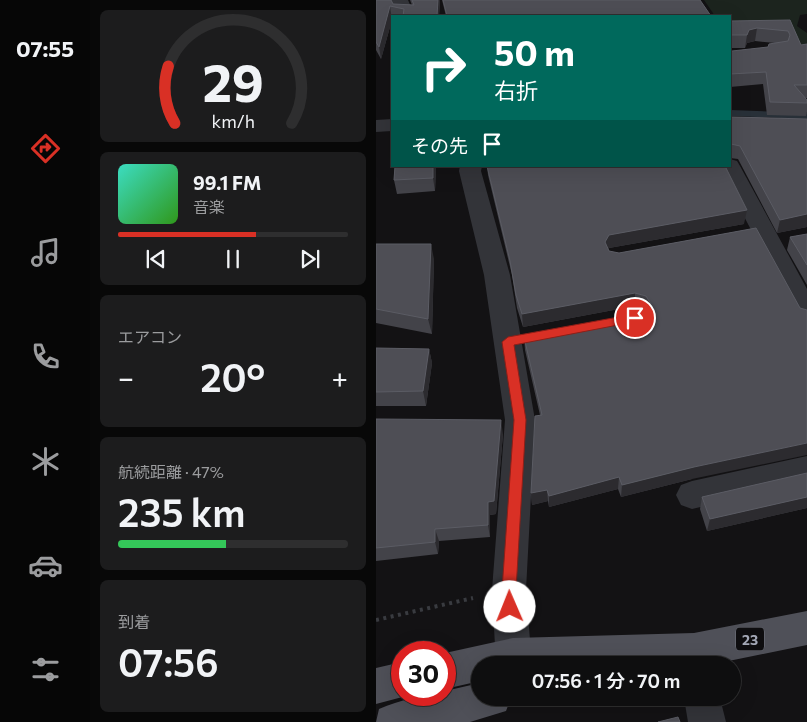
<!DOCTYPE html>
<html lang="ja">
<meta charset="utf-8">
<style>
:root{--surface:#0e0e0f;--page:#1c1c1d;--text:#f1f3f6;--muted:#9b9c9e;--line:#2e2e2f;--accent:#d93025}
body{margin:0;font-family:Commissioner,"Noto Sans JP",sans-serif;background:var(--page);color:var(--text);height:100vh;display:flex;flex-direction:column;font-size:19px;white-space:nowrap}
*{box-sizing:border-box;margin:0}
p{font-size:16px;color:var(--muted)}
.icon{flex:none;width:28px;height:28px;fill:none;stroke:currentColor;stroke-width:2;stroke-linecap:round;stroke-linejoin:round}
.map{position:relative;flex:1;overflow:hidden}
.details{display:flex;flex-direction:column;gap:10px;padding:10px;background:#080808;width:286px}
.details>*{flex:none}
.hud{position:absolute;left:15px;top:15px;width:340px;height:152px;border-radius:0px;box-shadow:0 5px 20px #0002,0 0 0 1px var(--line);background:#00695c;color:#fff;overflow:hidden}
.speed{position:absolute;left:15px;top:641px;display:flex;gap:10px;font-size:25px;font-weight:700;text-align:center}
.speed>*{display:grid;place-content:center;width:65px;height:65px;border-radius:50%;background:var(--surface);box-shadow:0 5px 20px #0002,0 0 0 1px var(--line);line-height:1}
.speed .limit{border:8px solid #d22;background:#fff;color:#111}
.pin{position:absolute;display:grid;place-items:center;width:42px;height:42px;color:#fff;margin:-21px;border:2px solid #fff;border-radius:50%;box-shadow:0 1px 5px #0007}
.me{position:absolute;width:55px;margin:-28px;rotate:359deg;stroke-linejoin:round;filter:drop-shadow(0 0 4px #0008)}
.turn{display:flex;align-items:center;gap:18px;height:105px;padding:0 20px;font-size:22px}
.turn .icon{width:65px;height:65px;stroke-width:2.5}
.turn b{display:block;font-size:35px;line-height:42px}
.then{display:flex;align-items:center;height:48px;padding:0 20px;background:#0003;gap:10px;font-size:19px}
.big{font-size:38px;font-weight:600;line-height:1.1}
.details .widget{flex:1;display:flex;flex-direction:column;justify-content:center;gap:8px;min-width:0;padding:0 18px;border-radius:8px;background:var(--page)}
.details .dial{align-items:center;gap:0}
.dial svg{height:130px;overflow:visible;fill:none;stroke:var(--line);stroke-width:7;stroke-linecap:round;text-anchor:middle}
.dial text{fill:var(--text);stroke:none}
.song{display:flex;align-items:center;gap:15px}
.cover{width:60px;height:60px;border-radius:8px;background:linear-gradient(135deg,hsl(170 70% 55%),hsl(110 70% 35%))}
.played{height:5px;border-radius:2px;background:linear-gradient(90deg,var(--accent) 60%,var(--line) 60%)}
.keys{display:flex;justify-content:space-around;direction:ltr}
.heat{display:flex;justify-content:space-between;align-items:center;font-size:28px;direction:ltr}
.charge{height:8px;border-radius:4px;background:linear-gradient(90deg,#34c759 47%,var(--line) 0)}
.trip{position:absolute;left:95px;top:656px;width:270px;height:50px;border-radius:25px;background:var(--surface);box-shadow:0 5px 20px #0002,0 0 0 1px var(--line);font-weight:600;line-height:50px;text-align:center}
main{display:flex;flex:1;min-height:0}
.tab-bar{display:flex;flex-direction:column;width:90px;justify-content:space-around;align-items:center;background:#060606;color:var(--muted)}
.tab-bar .icon{width:35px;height:35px}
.tab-bar .selected{color:var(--accent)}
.tab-bar b{font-size:22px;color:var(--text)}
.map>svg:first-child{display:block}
.green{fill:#1c241e}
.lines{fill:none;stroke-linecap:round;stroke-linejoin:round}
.stream{fill:#283038;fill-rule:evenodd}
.path{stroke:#393b40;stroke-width:4;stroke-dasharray:3 4.5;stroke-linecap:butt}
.minor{fill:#333439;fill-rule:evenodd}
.major{fill:#4f5058;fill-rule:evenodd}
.wall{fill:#434349;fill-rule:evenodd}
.shaded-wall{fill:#2c2b2f}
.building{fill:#4e4e55;stroke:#5b5c64;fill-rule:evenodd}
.route{fill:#d93025;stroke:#8d1f18}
.labels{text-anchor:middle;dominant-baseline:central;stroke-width:5;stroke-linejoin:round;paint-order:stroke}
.shield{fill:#0e0d0f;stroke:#767983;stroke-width:1}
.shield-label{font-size:14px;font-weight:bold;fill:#a3a7b5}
</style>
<main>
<nav class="tab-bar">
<b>07:55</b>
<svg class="icon selected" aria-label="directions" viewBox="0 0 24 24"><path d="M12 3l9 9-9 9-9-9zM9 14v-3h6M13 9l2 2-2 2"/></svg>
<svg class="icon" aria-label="music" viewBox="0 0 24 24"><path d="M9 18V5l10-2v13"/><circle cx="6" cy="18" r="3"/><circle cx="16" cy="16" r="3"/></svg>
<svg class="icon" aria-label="phone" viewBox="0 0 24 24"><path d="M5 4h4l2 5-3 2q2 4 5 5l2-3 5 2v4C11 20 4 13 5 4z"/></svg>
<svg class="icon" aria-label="climate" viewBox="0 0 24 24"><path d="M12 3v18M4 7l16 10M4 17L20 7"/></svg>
<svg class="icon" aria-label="car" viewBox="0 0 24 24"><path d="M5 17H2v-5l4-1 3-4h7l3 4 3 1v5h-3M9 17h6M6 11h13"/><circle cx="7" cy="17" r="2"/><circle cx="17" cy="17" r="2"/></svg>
<svg class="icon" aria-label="filters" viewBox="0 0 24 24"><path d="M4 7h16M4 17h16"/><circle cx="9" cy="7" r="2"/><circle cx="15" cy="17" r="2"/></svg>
</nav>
<section class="details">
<div class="widget dial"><svg viewBox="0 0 100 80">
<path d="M14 69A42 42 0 1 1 86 69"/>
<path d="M14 69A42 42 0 0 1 10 34" stroke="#d93025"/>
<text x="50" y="56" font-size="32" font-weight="700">29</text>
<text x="50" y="72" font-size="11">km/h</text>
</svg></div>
<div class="widget">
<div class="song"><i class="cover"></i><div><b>99.1 FM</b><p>音楽</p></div></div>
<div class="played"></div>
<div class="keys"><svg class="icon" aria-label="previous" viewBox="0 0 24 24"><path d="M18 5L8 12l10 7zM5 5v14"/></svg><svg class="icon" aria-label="pause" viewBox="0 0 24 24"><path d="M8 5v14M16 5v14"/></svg><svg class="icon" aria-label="next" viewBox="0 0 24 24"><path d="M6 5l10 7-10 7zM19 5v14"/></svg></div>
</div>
<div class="widget"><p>エアコン</p>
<div class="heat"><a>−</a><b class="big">20°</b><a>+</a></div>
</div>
<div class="widget"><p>航続距離 · 47%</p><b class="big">235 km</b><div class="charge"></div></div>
<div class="widget"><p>到着</p><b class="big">07:56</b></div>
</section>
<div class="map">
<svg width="431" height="722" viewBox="0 0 431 722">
<rect width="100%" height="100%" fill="#131214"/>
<polygon class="green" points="328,0 431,0 431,14 424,15 421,26 431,33 431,58 417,41 354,25 354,16 339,16"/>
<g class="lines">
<polygon class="stream" points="354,110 431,113 431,119 354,116"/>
<polyline class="path" points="0,620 97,598"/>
<g class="minor">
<polygon points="14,0 32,0 39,16 21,16"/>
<polygon points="16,119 16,131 0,132 0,120"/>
<polygon points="354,159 361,161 364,166 431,289 431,322 422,320 418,313 342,166 354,166"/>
<polygon points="84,166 106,166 105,171 134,275 159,420 150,590 156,665 120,665 116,590 129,420 108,275 83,171"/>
<polygon points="431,456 431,482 316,509 305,505 300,495 305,485 316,481"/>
<polygon points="308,698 344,698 350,722 312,722"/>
</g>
<g class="major">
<polygon points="431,611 431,645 333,665 104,665 104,681 69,689 69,653 137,638 318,633"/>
<polygon points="26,662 26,695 34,695 0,704 0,668"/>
<path d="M104,683V698H135L130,711L94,722H0L3,709C24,700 46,695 69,695V691Z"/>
</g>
</g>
<g class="wall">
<polygon points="0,0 17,4 36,5 34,0 64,0 63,16 16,16 16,20 5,59 0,50"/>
<polygon points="66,0 324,0 335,16 70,16"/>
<path d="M414,20L425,45L431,44V98H429L431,100V112L430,116L391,115L387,84L354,87V21ZM379,41L399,43L392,47L356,51L354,49V48H369L371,43Z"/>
<polygon points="354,115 356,117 431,119 431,227 401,233 362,159 354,158"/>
<polygon points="19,166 60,166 59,191 21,194 18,180"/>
<polygon points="111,166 349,166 368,224 233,248 232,249 233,251 243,253 380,228 316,479 245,497 242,489 173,507 172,501 156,505 155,493 164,415 149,350 148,337 260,317 271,313 269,309 259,306 147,327 141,308 136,275 112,175"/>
<polygon points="431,234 431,285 411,250 414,237"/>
<polygon points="0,244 58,259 56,334 0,323"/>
<polygon points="0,348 53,349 56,363 50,406 0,406"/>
<polygon points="0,419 127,434 120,514 114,515 114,537 63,541 62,554 0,561"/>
<polygon points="431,473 431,508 331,531 324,509 326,497"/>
</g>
<g class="shaded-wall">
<polygon points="62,0 64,0 63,16 61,16"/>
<polygon points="14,6 16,20 5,59 3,47"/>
<polygon points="381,28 379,41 371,43 369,48 371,35 373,30"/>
<polygon points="57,166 60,166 59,191 57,178"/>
<polygon points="371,210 368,224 233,248 228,255 229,242 233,235"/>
<polygon points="431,214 431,227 401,233 404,220"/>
<polygon points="55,244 58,259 56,334 52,319"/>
<polygon points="259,293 259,306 147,327 146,314"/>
<polygon points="53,349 56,363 50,406 47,391"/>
<polygon points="125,420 127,434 120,514 114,515 114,537 112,525 112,502"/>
<polygon points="431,443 431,455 316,479 245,497 246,485 318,467"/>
<polygon points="243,477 242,489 173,507 173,496"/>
<polygon points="171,490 172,501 156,505 155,493"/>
<polygon points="431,497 431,508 331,531 334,519"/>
<polygon points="59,529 63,541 62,554 59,542"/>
</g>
<g class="building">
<polygon points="0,0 15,0 17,4 38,5 36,0 62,0 61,16 27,16 28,9 14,6 3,47 0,42"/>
<polygon points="67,0 324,0 335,16 71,16"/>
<path d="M414,20L425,45L431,44V85H418L431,100V103L394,102L390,72L354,74V21ZM381,28L412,31L414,35L412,41L393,44L392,47L356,51L354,49V37L356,35H371L373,30Z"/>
<polygon points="354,115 356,117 431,119 431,214 404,220 364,146 355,144 354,151"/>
<polygon points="19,166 57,166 57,178 18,180"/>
<polygon points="111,166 349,166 371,210 233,235 229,242 233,251 243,253 380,228 424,308 431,310 431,443 318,467 246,485 243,477 173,496 171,490 155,493 159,416 166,415 148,337 260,317 271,313 275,304 270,296 259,293 146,314 140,295 134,261"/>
<polygon points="431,234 431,265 414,237"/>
<polygon points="0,244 55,244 52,319 0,309"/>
<polygon points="0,348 53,349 47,391 0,392"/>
<polygon points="0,419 125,420 118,501 112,502 112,525 59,529 59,542 0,548"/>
<polygon points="431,473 431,497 334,519 326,497"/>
<polygon points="302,717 304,722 282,722"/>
</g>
<polygon class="route" points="259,314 263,315 265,318 263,321 138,345 150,420 140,590 141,607 139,611 134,613 129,611 126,590 138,420 126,342 132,337"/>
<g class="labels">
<rect class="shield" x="360" y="627.5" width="28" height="23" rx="4"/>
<g class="shield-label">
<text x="374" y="639">23</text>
</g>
</g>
</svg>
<div class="speed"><div class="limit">30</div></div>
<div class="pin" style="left:259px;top:318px;background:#d93025"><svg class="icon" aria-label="arrive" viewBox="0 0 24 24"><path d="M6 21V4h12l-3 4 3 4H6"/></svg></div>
<svg class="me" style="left:134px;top:607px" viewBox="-20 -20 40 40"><circle r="19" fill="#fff"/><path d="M0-13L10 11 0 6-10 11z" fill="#d93025"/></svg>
<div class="trip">07:56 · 1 分 · 70 m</div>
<div class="hud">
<div class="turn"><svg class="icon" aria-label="right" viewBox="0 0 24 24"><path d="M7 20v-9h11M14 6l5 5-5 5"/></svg><div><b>50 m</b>右折</div></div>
<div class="then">その先<svg class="icon" aria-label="arrive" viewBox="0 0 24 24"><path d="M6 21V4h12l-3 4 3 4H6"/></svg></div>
</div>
</div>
</main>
